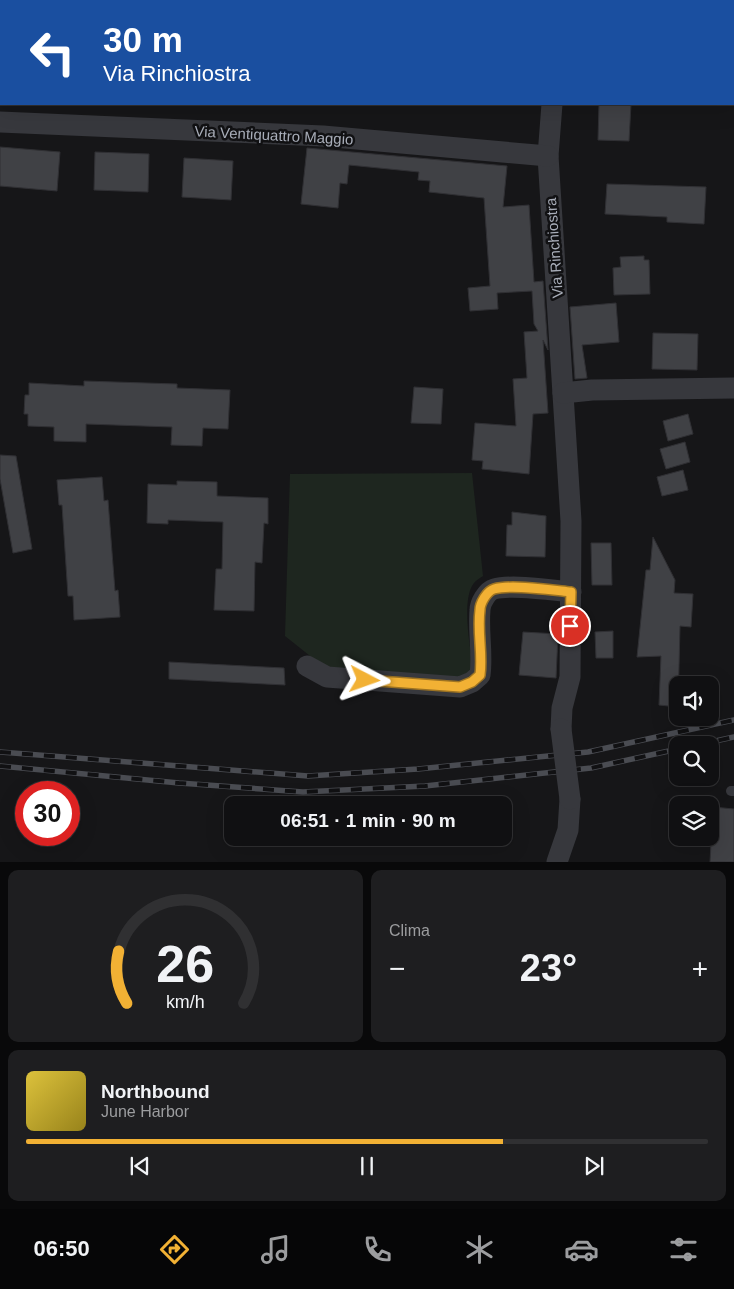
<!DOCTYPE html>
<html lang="it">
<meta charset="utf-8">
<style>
:root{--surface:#101012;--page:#1e1e20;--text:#f1f3f6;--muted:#9c9d9f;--line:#303032;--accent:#f2b134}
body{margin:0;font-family:Arial,sans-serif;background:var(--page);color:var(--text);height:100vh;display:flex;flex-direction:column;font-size:19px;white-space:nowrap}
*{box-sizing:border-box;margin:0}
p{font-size:16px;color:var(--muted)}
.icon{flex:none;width:28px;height:28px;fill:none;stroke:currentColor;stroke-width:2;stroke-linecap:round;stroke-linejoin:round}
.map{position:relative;height:862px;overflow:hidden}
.details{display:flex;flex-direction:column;gap:8px;padding:8px;background:#09090a;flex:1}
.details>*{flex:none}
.guide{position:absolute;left:0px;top:0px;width:735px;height:105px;box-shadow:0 5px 20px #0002,0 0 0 1px var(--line);background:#1a4fa0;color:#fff;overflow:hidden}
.tools{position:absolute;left:669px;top:676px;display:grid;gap:10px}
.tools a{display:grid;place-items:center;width:50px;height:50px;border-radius:10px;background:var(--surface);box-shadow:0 5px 20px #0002,0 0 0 1px var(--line);font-size:25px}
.speed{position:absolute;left:15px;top:781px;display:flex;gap:10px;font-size:25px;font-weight:700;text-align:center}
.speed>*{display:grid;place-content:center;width:65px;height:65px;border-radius:50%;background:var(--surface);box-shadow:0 5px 20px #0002,0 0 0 1px var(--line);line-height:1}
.speed .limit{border:8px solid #d22;background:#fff;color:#111}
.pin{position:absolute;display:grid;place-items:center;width:42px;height:42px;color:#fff;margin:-21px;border:2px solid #fff;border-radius:50%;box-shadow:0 1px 5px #0007}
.me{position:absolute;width:55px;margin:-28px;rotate:94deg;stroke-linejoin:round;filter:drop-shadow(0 0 4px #0008)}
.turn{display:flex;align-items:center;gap:18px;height:105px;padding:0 20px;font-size:22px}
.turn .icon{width:65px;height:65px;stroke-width:2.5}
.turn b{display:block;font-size:35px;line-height:42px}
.big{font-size:38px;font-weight:600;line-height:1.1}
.details .card{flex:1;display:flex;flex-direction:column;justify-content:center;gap:8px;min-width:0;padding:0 18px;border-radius:10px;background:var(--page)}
.details .dial{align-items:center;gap:0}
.dial svg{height:130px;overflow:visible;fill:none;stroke:var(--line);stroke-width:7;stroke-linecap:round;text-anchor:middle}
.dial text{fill:var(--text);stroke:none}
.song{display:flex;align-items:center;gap:15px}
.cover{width:60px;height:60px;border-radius:8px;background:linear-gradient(135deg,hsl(50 70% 55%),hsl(50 70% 35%))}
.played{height:5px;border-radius:2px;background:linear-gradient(90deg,var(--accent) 70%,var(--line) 70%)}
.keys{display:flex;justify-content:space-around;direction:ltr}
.heat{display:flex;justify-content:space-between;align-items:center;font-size:28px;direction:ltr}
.details .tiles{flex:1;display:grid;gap:8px;grid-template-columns:1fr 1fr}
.card:last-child{grid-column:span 2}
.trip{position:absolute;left:224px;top:796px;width:288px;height:50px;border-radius:10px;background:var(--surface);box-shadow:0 5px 20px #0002,0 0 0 1px var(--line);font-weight:600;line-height:50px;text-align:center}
.menu{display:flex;height:80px;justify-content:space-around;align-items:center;background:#060607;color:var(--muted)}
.menu .icon{width:35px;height:35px}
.menu .selected{color:var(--accent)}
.menu b{font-size:22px;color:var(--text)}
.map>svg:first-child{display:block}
.green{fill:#1e261f}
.building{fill:#404145;stroke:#303034}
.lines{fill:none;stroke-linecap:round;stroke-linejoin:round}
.lane{stroke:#37383d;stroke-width:10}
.street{stroke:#37383d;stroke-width:21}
.rail-casing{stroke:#4a4c52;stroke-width:5.5}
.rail{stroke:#111113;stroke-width:4;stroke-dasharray:11;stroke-linecap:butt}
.street-bridge{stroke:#37383d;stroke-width:21}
.route-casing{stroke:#9d7322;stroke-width:12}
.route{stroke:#f2b134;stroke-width:9}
.labels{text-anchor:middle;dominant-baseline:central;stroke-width:5;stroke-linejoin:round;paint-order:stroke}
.street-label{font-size:15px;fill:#a8adb8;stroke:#111113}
</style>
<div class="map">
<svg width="734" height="862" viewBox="0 0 734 862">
<rect width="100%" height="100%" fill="#161618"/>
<path class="green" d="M472,473L483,576C480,578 476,580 474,583C461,599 470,647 473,666L472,671L457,678L324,667L285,636L290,474Z"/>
<g class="building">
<polygon points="599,104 631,104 629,141 598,140"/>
<polygon points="0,147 60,152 57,191 0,186"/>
<polygon points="307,148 507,166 503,207 529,205 534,282 543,281 548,350 543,340 548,413 533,414 529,474 482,469 483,461 472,460 475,423 516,426 513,379 527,378 524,332 538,331 534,324 532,291 497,293 498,309 470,311 468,288 490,286 484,198 429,192 430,181 418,180 419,172 349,165 347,184 340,183 338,208 301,204"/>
<polygon points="95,152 149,154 148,192 94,190"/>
<polygon points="184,158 233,161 231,200 182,197"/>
<polygon points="607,184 706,187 704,224 667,222 667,217 605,214"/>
<polygon points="644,256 644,260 649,260 650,294 614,295 613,268 621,267 620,257"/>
<polygon points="616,303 619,342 582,345 587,378 575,379 570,307"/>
<polygon points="653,333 698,334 697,370 652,369"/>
<polygon points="84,381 177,384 177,388 230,390 228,429 203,428 202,446 171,445 172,427 86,424 86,442 54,441 54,427 28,426 28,414 24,414 25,395 29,395 29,383 84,386"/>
<polygon points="414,387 443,389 441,424 411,423"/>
<polygon points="688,414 693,434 668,441 663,421"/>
<polygon points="685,442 690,462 666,469 660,449"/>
<polygon points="0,455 16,456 32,549 13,553 0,479"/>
<polygon points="683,470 688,490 662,496 657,477"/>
<polygon points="102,477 104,501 108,500 115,591 118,590 120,617 74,620 73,596 68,596 62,505 59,505 57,480"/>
<polygon points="177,481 217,482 217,496 268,498 268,524 264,523 262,563 255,562 254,611 214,610 216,569 222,569 223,522 168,520 168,524 147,523 148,484 177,485"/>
<polygon points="512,512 546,516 545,557 506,556 507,525 512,525"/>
<polygon points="653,537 675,580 674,593 693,594 691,627 680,626 678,707 659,705 661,656 637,657 646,570 650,570"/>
<polygon points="591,543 611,543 612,585 592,585"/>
<polygon points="613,631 613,658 596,658 595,632"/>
<polygon points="523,632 558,634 556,678 519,675"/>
<polygon points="169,662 284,668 285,685 169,679"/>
<polygon points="713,807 734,809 734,862 710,862"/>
</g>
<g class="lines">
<polyline class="lane" points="731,791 734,791"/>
<g class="street">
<polyline points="559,1 559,0"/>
<polyline points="552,104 548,156 571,521 570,677 562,708 561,729"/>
<polyline points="0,122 323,136 548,156"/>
<polyline points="563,393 592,390 734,388"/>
<path d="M307,666L327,677L460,687L472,682L480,675C483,654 478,632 480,610C480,603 487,591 494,589C511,584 552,590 571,592"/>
<polyline points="557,862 568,830 570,799"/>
</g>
<g class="rail-casing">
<g id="rail">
<polyline points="697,745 734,737"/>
<polyline points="0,752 308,776 418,769 588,752 734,720"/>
<polyline points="0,766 179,783 303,792 425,786 591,768 678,749"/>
</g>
</g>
<use href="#rail" class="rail"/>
<polyline class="street-bridge" points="561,729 570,799"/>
</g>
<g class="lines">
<g class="route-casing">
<path id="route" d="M365,680L460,687L472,682L480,675C483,654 477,632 480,610C480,603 487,591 494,589C511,584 552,590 571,592L570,626"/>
</g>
<use href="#route" class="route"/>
</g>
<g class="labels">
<g class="street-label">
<text transform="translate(274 135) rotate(3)">Via Ventiquattro Maggio</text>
<text transform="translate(554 248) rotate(-94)">Via Rinchiostra</text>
</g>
</g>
</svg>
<div class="tools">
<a><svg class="icon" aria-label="sound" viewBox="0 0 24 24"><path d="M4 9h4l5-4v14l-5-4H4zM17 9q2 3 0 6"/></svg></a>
<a><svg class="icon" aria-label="search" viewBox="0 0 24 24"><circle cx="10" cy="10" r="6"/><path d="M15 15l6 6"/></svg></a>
<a><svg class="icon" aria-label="layers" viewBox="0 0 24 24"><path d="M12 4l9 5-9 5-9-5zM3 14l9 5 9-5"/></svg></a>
</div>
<div class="speed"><div class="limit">30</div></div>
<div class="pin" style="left:570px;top:626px;background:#d93025"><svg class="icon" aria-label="arrive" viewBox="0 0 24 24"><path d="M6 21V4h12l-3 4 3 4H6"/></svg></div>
<svg class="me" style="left:365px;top:680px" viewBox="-20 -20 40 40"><path d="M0-17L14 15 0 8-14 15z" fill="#f2b134" stroke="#fff" stroke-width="4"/></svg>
<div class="trip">06:51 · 1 min · 90 m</div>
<div class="guide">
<div class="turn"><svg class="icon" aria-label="left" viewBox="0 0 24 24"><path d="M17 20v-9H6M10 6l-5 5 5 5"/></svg><div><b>30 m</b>Via Rinchiostra</div></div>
</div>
</div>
<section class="details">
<div class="tiles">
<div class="card dial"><svg viewBox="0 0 100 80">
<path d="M14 69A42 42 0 1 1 86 69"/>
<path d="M14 69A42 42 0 0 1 9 37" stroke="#f2b134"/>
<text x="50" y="56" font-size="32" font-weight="700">26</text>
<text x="50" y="72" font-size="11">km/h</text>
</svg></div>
<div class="card"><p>Clima</p>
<div class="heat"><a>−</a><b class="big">23°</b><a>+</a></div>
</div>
<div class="card">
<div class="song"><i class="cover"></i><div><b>Northbound</b><p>June Harbor</p></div></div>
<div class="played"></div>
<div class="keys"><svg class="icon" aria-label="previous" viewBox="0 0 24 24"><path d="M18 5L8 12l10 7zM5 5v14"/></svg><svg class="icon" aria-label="pause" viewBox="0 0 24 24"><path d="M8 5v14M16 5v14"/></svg><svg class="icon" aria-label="next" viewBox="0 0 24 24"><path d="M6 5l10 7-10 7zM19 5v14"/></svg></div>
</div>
</div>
</section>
<nav class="menu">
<b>06:50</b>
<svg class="icon selected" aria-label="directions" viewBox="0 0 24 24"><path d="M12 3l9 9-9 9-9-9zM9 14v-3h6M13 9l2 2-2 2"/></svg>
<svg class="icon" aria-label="music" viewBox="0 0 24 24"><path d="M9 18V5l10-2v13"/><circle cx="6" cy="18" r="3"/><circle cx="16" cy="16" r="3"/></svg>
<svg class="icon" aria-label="phone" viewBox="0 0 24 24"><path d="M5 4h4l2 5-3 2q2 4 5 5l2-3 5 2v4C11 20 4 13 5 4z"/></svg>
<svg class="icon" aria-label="climate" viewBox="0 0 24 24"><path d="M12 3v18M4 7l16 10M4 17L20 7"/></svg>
<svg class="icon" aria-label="car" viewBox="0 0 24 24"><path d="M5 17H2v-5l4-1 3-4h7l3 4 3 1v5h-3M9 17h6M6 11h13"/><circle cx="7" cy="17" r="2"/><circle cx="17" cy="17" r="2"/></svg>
<svg class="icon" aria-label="filters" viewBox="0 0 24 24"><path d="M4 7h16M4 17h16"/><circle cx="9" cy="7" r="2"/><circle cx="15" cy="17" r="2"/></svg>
</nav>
